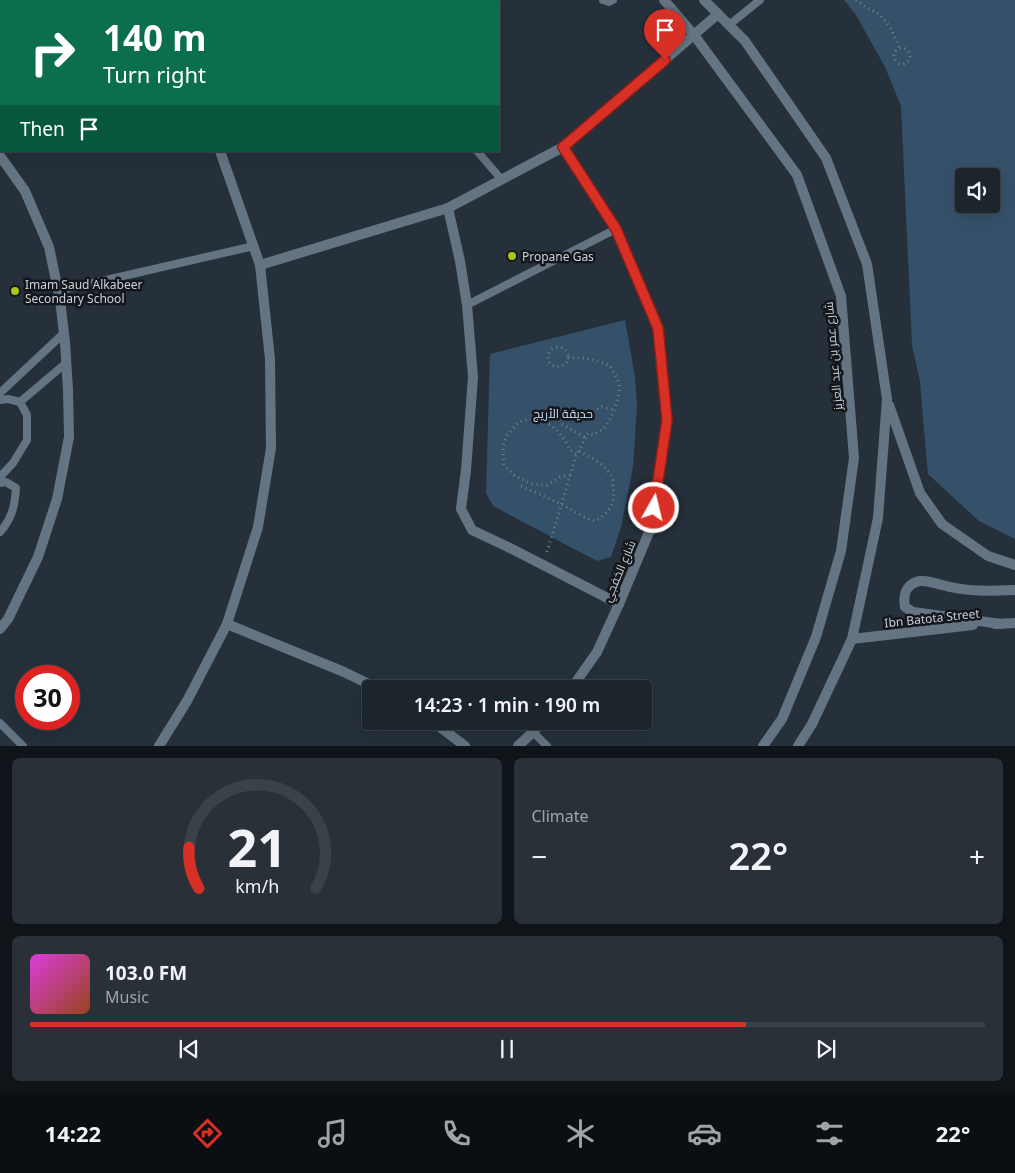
<!DOCTYPE html>
<meta charset="utf-8">
<style>
:root{--surface:#1c242c;--page:#293038;--text:#f1f3f6;--muted:#a0a4a9;--line:#3a4148;--accent:#d93025}
body{margin:0;font-family:"Noto Sans",Cairo,sans-serif;background:var(--page);color:var(--text);height:100vh;display:flex;flex-direction:column;font-size:19px;white-space:nowrap}
*{box-sizing:border-box;margin:0}
p{font-size:16px;color:var(--muted)}
.icon{flex:none;width:28px;height:28px;fill:none;stroke:currentColor;stroke-width:2;stroke-linecap:round;stroke-linejoin:round}
.map{position:relative;height:746px;overflow:hidden}
.panel{display:flex;flex-direction:column;gap:12px;padding:12px;background:#0f1418;flex:1}
.panel>*{flex:none}
.banner{position:absolute;left:0px;top:0px;width:500px;height:152px;box-shadow:0 5px 20px #0002,0 0 0 1px var(--line);background:#0b6e4f;color:#fff;overflow:hidden}
.controls{position:absolute;left:955px;top:168px;display:grid;gap:10px}
.controls a{display:grid;place-items:center;width:45px;height:45px;border-radius:5px;background:var(--surface);box-shadow:0 5px 20px #0002,0 0 0 1px var(--line);font-size:25px}
.speed{position:absolute;left:15px;top:665px;display:flex;gap:10px;font-size:25px;font-weight:700;text-align:center}
.speed>*{display:grid;place-content:center;width:65px;height:65px;border-radius:50%;background:var(--surface);box-shadow:0 5px 20px #0002,0 0 0 1px var(--line);line-height:1}
.speed .limit{border:8px solid #d22;background:#fff;color:#111}
.pin{position:absolute;display:grid;place-items:center;width:42px;height:42px;color:#fff;margin:-51px -21px;border-radius:50% 50% 50% 0;rotate:-45deg;box-shadow:0 0 5px #0007}
.pin .icon{rotate:45deg}
.me{position:absolute;width:55px;margin:-28px;rotate:8deg;stroke-linejoin:round;filter:drop-shadow(0 0 4px #0008)}
.turn{display:flex;align-items:center;gap:18px;height:105px;padding:0 20px;font-size:22px}
.turn .icon{width:65px;height:65px;stroke-width:2.5}
.turn b{display:block;font-size:35px;line-height:42px}
.then{display:flex;align-items:center;height:48px;padding:0 20px;background:#0003;gap:10px;font-size:19px}
.big{font-size:38px;font-weight:600;line-height:1.1}
.panel .tile{flex:1;display:flex;flex-direction:column;justify-content:center;gap:8px;min-width:0;padding:0 18px;border-radius:8px;background:var(--page)}
.panel .dial{align-items:center;gap:0}
.dial svg{height:130px;overflow:visible;fill:none;stroke:var(--line);stroke-width:7;stroke-linecap:round;text-anchor:middle}
.dial text{fill:var(--text);stroke:none}
.song{display:flex;align-items:center;gap:15px}
.cover{width:60px;height:60px;border-radius:8px;background:linear-gradient(135deg,hsl(300 70% 55%),hsl(20 70% 35%))}
.played{height:5px;border-radius:2px;background:linear-gradient(90deg,var(--accent) 75%,var(--line) 75%)}
.keys{display:flex;justify-content:space-around;direction:ltr}
.heat{display:flex;justify-content:space-between;align-items:center;font-size:28px;direction:ltr}
.panel .tiles{flex:1;display:grid;gap:12px;grid-template-columns:1fr 1fr}
.tile:last-child{grid-column:span 2}
.trip{position:absolute;left:362px;top:680px;width:290px;height:50px;border-radius:5px;background:var(--surface);box-shadow:0 5px 20px #0002,0 0 0 1px var(--line);font-weight:600;line-height:50px;text-align:center}
.tabs{display:flex;height:80px;justify-content:space-around;align-items:center;background:#0b0e12;color:var(--muted)}
.tabs .icon{width:35px;height:35px}
.tabs .on{color:var(--accent)}
.tabs b{font-size:22px;color:var(--text)}
.map>svg:first-child{display:block}
.green{fill:#35516a;fill-rule:evenodd}
.lines{fill:none;stroke-linecap:round;stroke-linejoin:round}
.path{stroke:#747d85;stroke-width:3;stroke-dasharray:1 4;stroke-linecap:butt}
.service{stroke:#657483;stroke-width:8}
.minor{stroke:#657483;stroke-width:10}
.tertiary{stroke:#657483;stroke-width:10}
.route-casing{stroke:#8d1f18;stroke-width:12}
.route{stroke:#d93025;stroke-width:9}
.poi-dot{fill:#abc616;stroke:#13171c;stroke-width:2}
.labels{text-anchor:middle;dominant-baseline:central;stroke-width:5;stroke-linejoin:round;paint-order:stroke}
.poi-label{font-size:12px;fill:#cbd2d8;stroke:#13171c;text-anchor:start}
.street-label{font-size:12px;fill:#cbd2d8;stroke:#13171c}
.park-label{font-size:12px;fill:#cbe2f7;stroke:#13171c}
</style>
<div class="map">
<svg width="1015" height="746" viewBox="0 0 1015 746">
<rect width="100%" height="100%" fill="#25303a"/>
<g class="green">
<path d="M844,0H1015V539L979,521L928,474L924,430L920,381L912,345L901,106L885,67L856,15ZM964,176H991V204H964Z"/>
<polygon points="625,320 635,377 637,406 635,437 633,467 627,498 621,527 611,557 597,561 493,506 486,493 490,354"/>
</g>
<g class="lines">
<g class="path">
<polyline points="856,0 867,8 879,14 890,27 900,49"/>
<circle cx="902" cy="56" r="8"/>
<circle cx="558" cy="357" r="10"/>
<polyline points="597,409 602,407 614,410"/>
<polyline points="562,424 586,438"/>
<polyline points="570,475 560,477 547,485 532,484 515,476 504,465 503,447 507,435 519,422 535,418 546,422 556,429 566,442 570,450 577,454"/>
<path d="M521,486L561,504L586,518L595,521C610,512 616,503 613,485C613,481 613,477 610,474C603,463 590,457 579,451"/>
<path d="M547,552L576,456L588,433L593,435C596,433 600,431 603,429C612,421 621,395 619,384C617,377 613,371 610,366C595,359 584,357 567,358"/>
</g>
<g class="service">
<polyline points="347,0 349,1"/>
<polyline points="603,0 609,2 613,0"/>
<polyline points="729,25 760,0"/>
<polyline points="477,151 502,180"/>
<polyline points="58,291 254,246"/>
<polyline points="467,305 616,229"/>
<polyline points="0,393 64,333"/>
<polyline points="0,400 8,399 20,402 27,415 27,440 13,463 0,477"/>
<polyline points="20,402 66,363"/>
<path d="M0,483L6,482L16,488C15,505 12,519 0,532"/>
<polyline points="0,723 23,746"/>
<polyline points="533,732 547,746"/>
</g>
<g class="minor">
<polyline points="124,0 126,1"/>
<polyline points="340,1 341,0"/>
<polyline points="563,147 616,229 658,328 667,421 652,525 619,604 597,652 571,689"/>
<polyline points="0,156 25,191 49,247 60,300 65,342 68,390 69,437 57,499 38,557 8,619 0,629"/>
<polyline points="448,208 460,261 467,305 473,377 466,470 461,509 472,530 508,547 619,604"/>
<polyline points="260,265 448,208 563,147 718,14"/>
<polyline points="227,624 344,672 379,689"/>
<polyline points="432,721 465,746"/>
<polyline points="159,746 187,701 227,624 258,527 271,448 270,359 260,265 220,151"/>
<polyline points="518,746 533,732 543,721"/>
</g>
<g class="tertiary">
<polyline points="664,0 694,35 797,175 841,296 854,458 841,551 816,637 782,719 763,746"/>
<polyline points="704,0 745,41 826,158 867,264 887,399 878,518 852,639 812,724 798,746"/>
<polyline points="889,405 920,493 942,524 988,556 1015,565"/>
<polyline points="995,624 1015,623"/>
<path d="M1001,624L913,612L905,607C903,597 905,586 916,582C923,579 934,583 942,585C966,592 991,591 1015,590"/>
<polyline points="852,639 973,625"/>
</g>
</g>
<g class="lines">
<g class="route-casing">
<polyline id="route" points="654,508 667,420 658,328 616,229 563,147 665,60"/>
</g>
<use href="#route" class="route"/>
</g>
<g class="poi-dot">
<circle cx="512" cy="256" r="5"/>
<circle cx="15" cy="291" r="5"/>
</g>
<g class="labels">
<g class="poi-label">
<text x="522" y="256">Propane Gas</text>
<text x="25" y="284">Imam Saud Alkabeer<tspan x="25" dy="14">Secondary School</tspan></text>
</g>
<g class="street-label">
<text transform="translate(833 356) rotate(-95)">شارع عمر بن عبد العزيز</text>
<text transform="translate(619 571) rotate(-67)">شارع الخفجي</text>
<text transform="translate(932 618) rotate(-6)">Ibn Batota Street</text>
</g>
<g class="park-label">
<text x="563" y="413">حديقة الأريج</text>
</g>
</g>
</svg>
<div class="controls">
<a><svg class="icon" aria-label="sound" viewBox="0 0 24 24"><path d="M4 9h4l5-4v14l-5-4H4zM17 9q2 3 0 6"/></svg></a>
</div>
<div class="speed"><div class="limit">30</div></div>
<div class="pin" style="left:665px;top:60px;background:#d93025"><svg class="icon" aria-label="arrive" viewBox="0 0 24 24"><path d="M6 21V4h12l-3 4 3 4H6"/></svg></div>
<svg class="me" style="left:654px;top:508px" viewBox="-20 -20 40 40"><circle r="17" fill="#d93025" stroke="#fff" stroke-width="3"/><path d="M0-11L8 9 0 5-8 9z" fill="#fff"/></svg>
<div class="trip">14:23 · 1 min · 190 m</div>
<div class="banner">
<div class="turn"><svg class="icon" aria-label="right" viewBox="0 0 24 24"><path d="M7 20v-9h11M14 6l5 5-5 5"/></svg><div><b>140 m</b>Turn right</div></div>
<div class="then">Then<svg class="icon" aria-label="arrive" viewBox="0 0 24 24"><path d="M6 21V4h12l-3 4 3 4H6"/></svg></div>
</div>
</div>
<section class="panel">
<div class="tiles">
<div class="tile dial"><svg viewBox="0 0 100 80">
<path d="M14 69A42 42 0 1 1 86 69"/>
<path d="M14 69A42 42 0 0 1 8 44" stroke="#d93025"/>
<text x="50" y="56" font-size="32" font-weight="700">21</text>
<text x="50" y="72" font-size="11">km/h</text>
</svg></div>
<div class="tile"><p>Climate</p>
<div class="heat"><a>−</a><b class="big">22°</b><a>+</a></div>
</div>
<div class="tile">
<div class="song"><i class="cover"></i><div><b>103.0 FM</b><p>Music</p></div></div>
<div class="played"></div>
<div class="keys"><svg class="icon" aria-label="previous" viewBox="0 0 24 24"><path d="M18 5L8 12l10 7zM5 5v14"/></svg><svg class="icon" aria-label="pause" viewBox="0 0 24 24"><path d="M8 5v14M16 5v14"/></svg><svg class="icon" aria-label="next" viewBox="0 0 24 24"><path d="M6 5l10 7-10 7zM19 5v14"/></svg></div>
</div>
</div>
</section>
<nav class="tabs">
<b>14:22</b>
<svg class="icon on" aria-label="directions" viewBox="0 0 24 24"><path d="M12 3l9 9-9 9-9-9zM9 14v-3h6M13 9l2 2-2 2"/></svg>
<svg class="icon" aria-label="music" viewBox="0 0 24 24"><path d="M9 18V5l10-2v13"/><circle cx="6" cy="18" r="3"/><circle cx="16" cy="16" r="3"/></svg>
<svg class="icon" aria-label="phone" viewBox="0 0 24 24"><path d="M5 4h4l2 5-3 2q2 4 5 5l2-3 5 2v4C11 20 4 13 5 4z"/></svg>
<svg class="icon" aria-label="climate" viewBox="0 0 24 24"><path d="M12 3v18M4 7l16 10M4 17L20 7"/></svg>
<svg class="icon" aria-label="car" viewBox="0 0 24 24"><path d="M5 17H2v-5l4-1 3-4h7l3 4 3 1v5h-3M9 17h6M6 11h13"/><circle cx="7" cy="17" r="2"/><circle cx="17" cy="17" r="2"/></svg>
<svg class="icon" aria-label="filters" viewBox="0 0 24 24"><path d="M4 7h16M4 17h16"/><circle cx="9" cy="7" r="2"/><circle cx="15" cy="17" r="2"/></svg>
<b>22°</b>
</nav>
